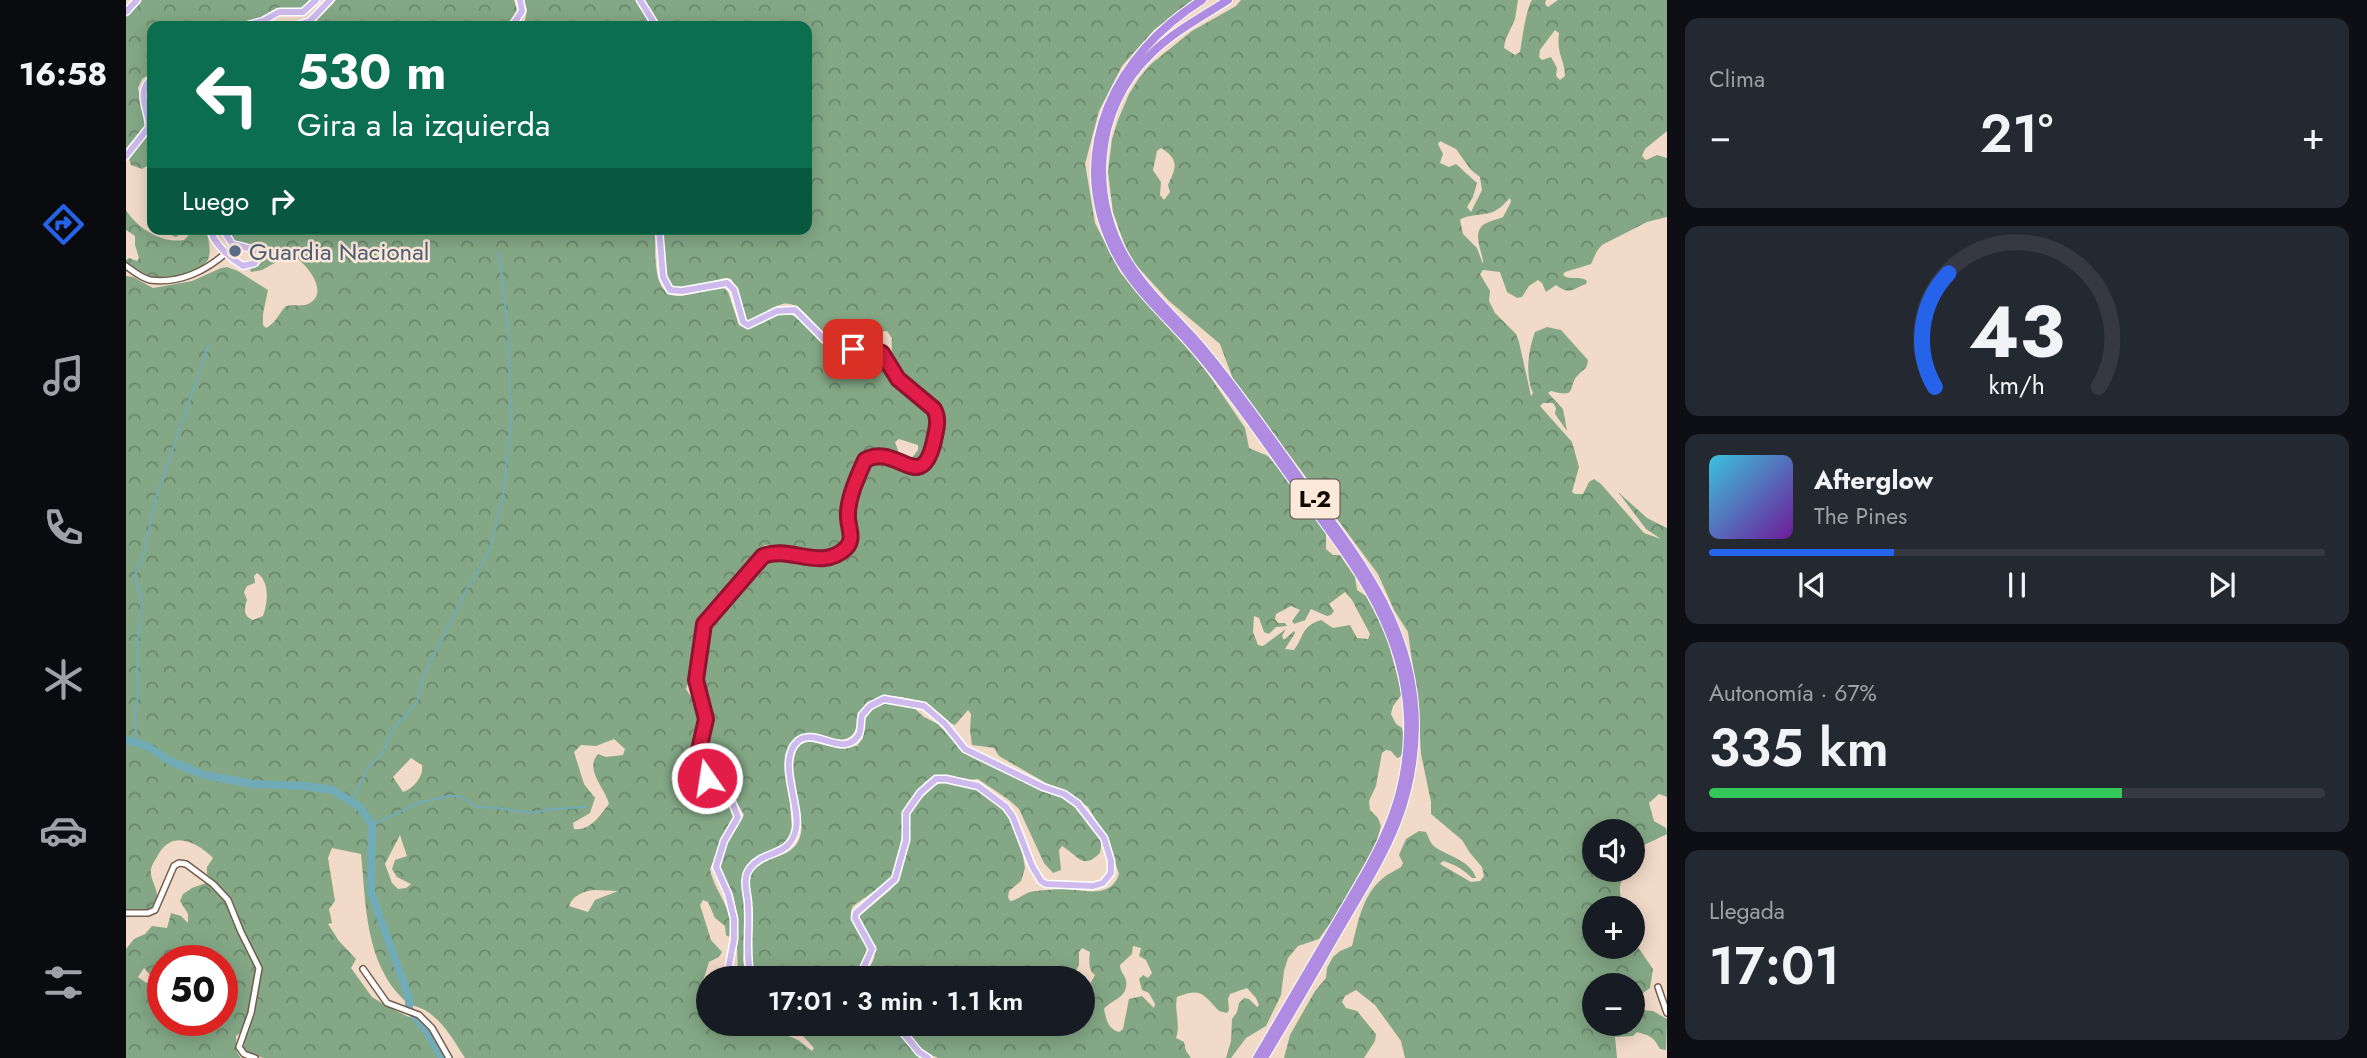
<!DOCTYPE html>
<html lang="es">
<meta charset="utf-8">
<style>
:root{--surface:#171b24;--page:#242831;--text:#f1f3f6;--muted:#9ea1a6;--line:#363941;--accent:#2563eb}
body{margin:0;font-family:Jost,sans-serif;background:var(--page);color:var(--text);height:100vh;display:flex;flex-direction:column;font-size:26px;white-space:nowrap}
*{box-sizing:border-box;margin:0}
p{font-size:23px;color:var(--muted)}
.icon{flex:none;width:38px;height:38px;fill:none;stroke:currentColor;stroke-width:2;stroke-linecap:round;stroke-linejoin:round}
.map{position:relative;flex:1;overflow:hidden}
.drawer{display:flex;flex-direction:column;gap:18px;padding:18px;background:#0d0f14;width:700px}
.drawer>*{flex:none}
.guide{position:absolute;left:21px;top:21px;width:665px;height:214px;border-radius:14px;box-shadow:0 4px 18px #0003;background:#0b6e4f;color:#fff;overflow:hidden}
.tools{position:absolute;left:1456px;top:819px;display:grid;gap:14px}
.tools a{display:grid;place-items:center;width:63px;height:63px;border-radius:50%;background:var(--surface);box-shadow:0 4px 18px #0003;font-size:35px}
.speed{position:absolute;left:21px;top:945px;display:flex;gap:14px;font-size:35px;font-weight:700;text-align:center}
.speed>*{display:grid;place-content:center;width:91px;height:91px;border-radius:50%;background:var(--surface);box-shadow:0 4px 18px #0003;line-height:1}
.speed .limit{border:10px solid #d22;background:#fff;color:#111}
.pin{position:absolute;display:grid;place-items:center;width:60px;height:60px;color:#fff;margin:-30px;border-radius:14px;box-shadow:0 4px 10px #0006}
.me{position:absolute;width:77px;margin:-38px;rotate:347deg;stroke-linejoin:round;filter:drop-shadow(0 0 5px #0008)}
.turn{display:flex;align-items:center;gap:24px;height:147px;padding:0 35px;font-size:32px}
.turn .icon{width:91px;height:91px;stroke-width:2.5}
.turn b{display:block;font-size:49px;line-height:60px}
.then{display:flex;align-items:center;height:66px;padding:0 35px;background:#0003;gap:14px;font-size:26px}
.big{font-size:52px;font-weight:600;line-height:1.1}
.drawer .tile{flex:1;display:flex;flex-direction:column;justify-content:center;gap:10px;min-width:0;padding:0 24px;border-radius:14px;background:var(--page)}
.drawer .dial{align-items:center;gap:0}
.dial svg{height:182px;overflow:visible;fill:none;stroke:var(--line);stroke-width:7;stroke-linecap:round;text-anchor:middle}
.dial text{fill:var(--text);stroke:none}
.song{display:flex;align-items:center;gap:21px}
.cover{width:84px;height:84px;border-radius:10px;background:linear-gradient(135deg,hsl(190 70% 55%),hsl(280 70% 35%))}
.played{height:7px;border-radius:4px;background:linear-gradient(90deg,var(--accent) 30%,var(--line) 30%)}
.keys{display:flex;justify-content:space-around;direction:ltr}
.heat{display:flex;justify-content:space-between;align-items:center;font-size:38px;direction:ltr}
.charge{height:10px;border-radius:5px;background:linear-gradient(90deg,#34c759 67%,var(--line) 0)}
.trip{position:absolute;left:570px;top:966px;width:399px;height:70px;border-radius:35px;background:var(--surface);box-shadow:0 4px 18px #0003;font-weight:600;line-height:70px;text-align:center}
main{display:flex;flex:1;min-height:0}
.tab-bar{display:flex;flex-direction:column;width:126px;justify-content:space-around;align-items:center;background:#090b0e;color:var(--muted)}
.tab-bar .icon{width:49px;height:49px}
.tab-bar .active{color:var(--accent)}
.tab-bar b{font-size:32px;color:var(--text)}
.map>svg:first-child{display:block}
.forest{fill:url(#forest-crowns);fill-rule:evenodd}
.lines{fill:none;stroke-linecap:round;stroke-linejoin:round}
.stream{stroke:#72abb8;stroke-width:2}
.river{stroke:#72abb8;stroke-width:8}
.minor-casing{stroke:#735e4e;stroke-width:8}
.major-casing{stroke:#fff;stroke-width:9}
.highway-casing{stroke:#fff;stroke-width:10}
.minor{stroke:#fff;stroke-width:5}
.major{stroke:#cfbaed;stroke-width:6}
.highway{stroke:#af8ce1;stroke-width:8}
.route-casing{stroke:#92132f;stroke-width:18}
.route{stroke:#e11d48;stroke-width:12}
.service-dot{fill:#5c6f8a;stroke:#fce9da;stroke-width:2.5}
.labels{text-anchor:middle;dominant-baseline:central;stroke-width:5;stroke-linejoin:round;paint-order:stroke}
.shield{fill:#fce9da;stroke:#584d45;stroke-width:2}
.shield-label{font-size:23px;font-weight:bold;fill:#120a05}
.service-label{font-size:24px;fill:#4e5e75;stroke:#fce9da;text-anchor:start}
</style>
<main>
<nav class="tab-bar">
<b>16:58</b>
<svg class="icon active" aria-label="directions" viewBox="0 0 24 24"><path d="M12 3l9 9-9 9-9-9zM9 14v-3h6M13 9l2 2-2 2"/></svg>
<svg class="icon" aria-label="music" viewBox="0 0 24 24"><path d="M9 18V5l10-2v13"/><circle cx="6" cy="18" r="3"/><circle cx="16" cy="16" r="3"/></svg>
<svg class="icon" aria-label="phone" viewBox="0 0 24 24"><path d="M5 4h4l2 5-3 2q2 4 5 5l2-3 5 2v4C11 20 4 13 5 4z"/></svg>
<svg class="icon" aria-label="climate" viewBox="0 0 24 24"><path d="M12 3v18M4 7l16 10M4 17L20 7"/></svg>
<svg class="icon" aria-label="car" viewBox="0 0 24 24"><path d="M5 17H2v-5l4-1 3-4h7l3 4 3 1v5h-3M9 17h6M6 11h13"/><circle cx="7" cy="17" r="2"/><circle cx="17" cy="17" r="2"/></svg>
<svg class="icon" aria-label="filters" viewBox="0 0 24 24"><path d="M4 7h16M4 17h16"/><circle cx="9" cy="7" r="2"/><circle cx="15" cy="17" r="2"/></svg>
</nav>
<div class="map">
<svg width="1541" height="1058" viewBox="0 0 1541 1058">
<defs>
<pattern id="forest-crowns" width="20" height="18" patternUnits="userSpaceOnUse" patternTransform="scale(1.75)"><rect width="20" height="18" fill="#84a886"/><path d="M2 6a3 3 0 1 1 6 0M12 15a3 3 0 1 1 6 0" fill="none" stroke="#6b876c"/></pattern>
</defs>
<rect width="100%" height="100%" fill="#f2dac8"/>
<g class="forest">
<path d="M14,0H185C167,21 134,13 112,26H26V73L16,79L12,88L20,125L0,153V15Z"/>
<polygon points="210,0 388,0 391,10 382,26 185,26"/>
<path d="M398,0H1067L1028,30L996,66L973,111L959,164L962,181L969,223L994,272L1069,357L1085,378L1119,428L1123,448L1142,456L1162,480L1200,533V549L1207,555H1214L1229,577L1231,590L1240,596L1260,633L1276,694L1267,706L1265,714L1270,724L1276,728C1278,736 1280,750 1274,757L1271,758L1265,751L1260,750L1256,753L1250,786L1243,801L1244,810L1252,818L1255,826L1250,844L1208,918L1193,939L1172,946L1162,958L1158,971L1155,995L1140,1026L1120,1038L1105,1058H1100L1105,1041L1106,1019L1111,1012L1113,1003L1118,998L1123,999L1131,1007L1133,1005L1130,998L1121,988L1104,994L1102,999L1103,1010L1101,1013L1093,1011C1077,994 1075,987 1051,997C1048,1011 1055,1024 1050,1038L1058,1042L1060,1051L1065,1058H812L797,1051L775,1024H957V997L969,975C962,970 963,960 964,952L956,948L953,952V965L946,978H737C739,971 746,966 748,958C753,940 736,932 732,917L764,890L774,878L783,839L784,811L807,786L818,782L852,788L868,801L884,818L896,851L899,868L895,881L883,891L882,897L884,901C893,900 900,891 910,891C919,890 929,889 938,889C958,890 985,899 993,874L980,836L962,807L939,791L925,786L873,756L868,748L846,745L844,730L845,714L842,710L829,725C816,720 808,705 793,701C770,695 748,691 735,716C729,727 731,737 716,740C706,742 694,735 684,733L669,740L662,774L666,831L660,842L634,857C643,859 651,857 660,853C689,839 669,799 666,777C665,766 668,755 673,745L682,741L713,748L731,746L737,738L738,721L746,709L760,702L787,707L798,717L812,724L837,751L945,800L952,806L976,840L974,853C956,871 952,855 936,846L933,850L935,870L927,873L918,863L893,809L883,800L852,779L843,780L812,776L800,781L780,805L774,848L767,875L760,883L727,906C719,922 735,933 742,947L729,978H629L625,955L627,907L623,904L617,960L620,978H612L610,910L607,895L595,872L594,864L603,838L618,815L609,799L586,780L577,752L585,718L575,682L583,622L641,559C653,555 660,560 672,563C687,567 707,565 719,556C726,551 731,547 732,539C732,527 724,518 726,507L741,464C760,453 771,466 788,474L802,471C809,461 810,451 813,440C814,433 818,426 819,419C820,397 789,391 776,379C766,369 765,351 766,338L761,331C744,331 733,347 714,342C690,337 679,299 656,304C645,307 632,317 622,322C609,311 616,293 605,279L599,278L554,289L545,287C536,271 536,247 538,229H681V26H536L527,15L521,17L522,26H398L401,10ZM1219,592L1226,600L1244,634L1242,639L1231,638L1224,625L1207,628L1195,620C1175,626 1178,637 1168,650L1159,649L1169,633L1168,631L1158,640L1156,636L1160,629L1137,646L1132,645L1127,632L1128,616L1133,618L1138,632L1143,634L1150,627L1161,626L1159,623H1152L1149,619L1150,614L1165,606L1174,610L1166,621L1168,624L1179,620L1185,609L1201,616L1205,615L1208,611L1203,604ZM1007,946L1015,948L1013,956L1020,960L1026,973L1022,978L1017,975L1013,979L1016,990L1023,993L1029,1004L1028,1008L1016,996L1003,999L997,1029L993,1032C982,1029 980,1019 978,1009C986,999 1003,998 1000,980C998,974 994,971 994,965L1006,954Z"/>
<path d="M1115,0H1392L1389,19L1379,41L1378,48L1389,55L1394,52C1396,40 1400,9 1406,0H1420L1419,4L1422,7L1432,0H1541V131L1519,149L1516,156L1520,160L1531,155L1541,158V217L1521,222L1476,245L1471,251L1465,264L1439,272L1437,275C1444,281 1454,275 1461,281L1460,284C1444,290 1444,295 1430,285L1420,292L1416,283L1412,280L1403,286L1396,297L1391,298L1381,292L1374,272L1357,270L1354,274L1364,291L1363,301L1369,313L1390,334L1393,342L1405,396L1407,393C1399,375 1402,351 1409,332L1421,327L1435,330L1462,360C1461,369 1459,368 1453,374C1440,386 1454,399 1425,391L1422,393L1437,409L1441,431L1429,414L1430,408L1427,403H1417L1414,406L1446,442L1453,467L1446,492L1449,494H1457L1463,482L1468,479L1475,484L1518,533L1535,539L1520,529L1492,492L1521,518L1541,528V797L1533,794L1523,803L1528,821L1540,828L1541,834L1516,846L1514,857L1507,854V831H1468V870H1501C1489,892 1496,888 1495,908H1468V947H1507V940L1527,969L1524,988L1517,993L1507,994V985H1468V1024H1507V1009L1527,1011L1541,1019L1540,1050L1534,1049C1527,1036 1524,1036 1511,1032L1507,1036L1489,1037L1491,1058H1279L1275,1041L1249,1005L1230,990L1219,996L1216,1002L1220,1008L1231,1011L1250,1034L1249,1041L1238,1058H1158L1164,1035L1189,991L1200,978L1201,968L1207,957L1214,951L1226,946C1232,923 1236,896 1256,879C1261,874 1269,871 1275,867L1277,863L1273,855L1280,839L1293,831L1300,832C1303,838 1304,843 1309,847C1322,856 1345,861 1350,878H1346C1337,869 1328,864 1317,861L1314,864L1345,882L1354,881L1358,876L1356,867L1344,853L1336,840L1305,814V802L1295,754L1292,704L1282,632L1268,610L1252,574L1107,379L1094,344L1043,301L1009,264L999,246L987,212L982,172L986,139L992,120L1003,94L1013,78L1025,64L1066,31L1110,6ZM1429,30L1433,33C1430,54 1439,60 1439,76L1434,80L1430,76L1431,68L1425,57L1416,60L1413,57L1414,50ZM1314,141L1330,149L1345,170L1354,177L1356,190L1345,212L1341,207L1347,197L1351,183L1330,164L1323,167L1314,163L1317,154L1312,144ZM1035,148C1054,160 1050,168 1042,185L1044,192L1038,200L1034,195L1035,182L1027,170L1031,151ZM1384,198L1385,202L1377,217C1371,220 1361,221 1356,226C1346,236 1358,254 1357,264L1351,248L1337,234L1334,220C1341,214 1356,216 1367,212C1375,208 1379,203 1384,198Z"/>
<polygon points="26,81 26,163 16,169 5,165 3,159 24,128 18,91"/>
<path d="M0,210C11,228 36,244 58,240L63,235L64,230L62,229L50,237L31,229H80C82,238 85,248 83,257C78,275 34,282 19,275C12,272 6,267 0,263V260L3,258L11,261L13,258L9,245V236L0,230Z"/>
<path d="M100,229H530C529,248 525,298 553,296C568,295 583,288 598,288L602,292L613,325C632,335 644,310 662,314C678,317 686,336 698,345C713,355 734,353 750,360C762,365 766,378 775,387C784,395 796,402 803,412C813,427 803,449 792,460L787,461L785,459L792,450V445L773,439L769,442L773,453L772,457C762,454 749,450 739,454C723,461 718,509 716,525C716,533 717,541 712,546C693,566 657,539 637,546C632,548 629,553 625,557L574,622L565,675L560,689L572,708L573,733L568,750L570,763L581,786L600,801L607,816L584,869C588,892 611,912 603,937L600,935L599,926L589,918L582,902L577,900L574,905L585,940L596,952L593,957L583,962L577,981L574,1000L583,1006V1024H615L625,1029L628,1024H650L658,1034L672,1040L686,1051L688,1048L677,1036L676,1024H766L789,1053L797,1058H339C328,1041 319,1024 302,1012C295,1007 284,1006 278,1000C239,963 240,904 235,854L206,848L202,858L209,901L203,909L206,923L202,924L213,941L230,959L225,968L246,997L264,1008L302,1026L315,1058H138C105,1049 126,1050 114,1033L110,1036L111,1052L115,1058H0V949L8,939L19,934L26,926L41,928L45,913L55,916L62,923V914L54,901L57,894L66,888L80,883L85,885L102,902L110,928L130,965L106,900L81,874V867L87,858C71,842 46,829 32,855C30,859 26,864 25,869C23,882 38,894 27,906C20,913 8,910 0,910V276L7,277L27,288L66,281L95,268L101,267L112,271L142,290L137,314V325L140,328C149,324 153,313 160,306C167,304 174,307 182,304C204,293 182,267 171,258L154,260L136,270L125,272L124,269L135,263L134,251L130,247L108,241ZM131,573C144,582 142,602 137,616L127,620C117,616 118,609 121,600L118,592L121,586L129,583L128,576ZM488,739L499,749L497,755L480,757L472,754C458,770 479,787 483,804C474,815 465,831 448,829L447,823L464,813L469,798L458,784L448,752L455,745L470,746ZM285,758L296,765C298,776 288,788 277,792L267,777ZM274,835L281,856L269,860L266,869L271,877L285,884L280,888L272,889L266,883L259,864ZM468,890L492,891L469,900L462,912L443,906C446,896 458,891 468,890ZM37,961H96V1020H37V988L19,982L12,977L18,968L24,975L37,983Z"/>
</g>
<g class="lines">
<g class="stream">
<polyline points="11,741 9,718 12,691 11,651 16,600 9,575 17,557 30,497 83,344 78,357"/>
<polyline points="226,801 242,768 257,752 267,729 291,702 298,674 337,597 363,551 377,498 385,420 382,331 373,252"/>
<polyline points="246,825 294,802 325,796 333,796 351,807 371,808 403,813 427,809 459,807"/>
</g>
<polyline class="river" points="0,740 21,746 44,761 78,775 126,784 178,786 206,790 234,807 246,825 245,892 283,998 283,1009 299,1029 316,1058"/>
<g class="minor-casing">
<g id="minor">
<path d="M0,266C7,271 15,278 24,280C53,284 80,271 101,252"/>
<polyline points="0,913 22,913 29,910 48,866 53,863 60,864 87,884 102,900 115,932 133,968 125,1013 113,1047 118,1054 129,1058"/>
<polyline points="237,969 261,1003 293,1015 306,1028 323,1058"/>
<polyline points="1532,987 1541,1013"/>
</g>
</g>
<g class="major-casing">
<g id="major">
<polyline points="514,0 530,26"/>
<polyline points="0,12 11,0"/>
<polyline points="118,26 137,21 153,12 177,12 190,0"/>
<polyline points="169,26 184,21 204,0"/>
<polyline points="386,26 396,11 394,0"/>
<path d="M0,156L23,127C23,109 9,93 26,78"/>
<path d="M84,229C88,244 104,258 117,266L129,263L131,254L129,250L106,244L97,229"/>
<path d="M533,229L537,277L544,290L556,291L601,283L608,290L617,322L622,325L651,311L669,310L699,340L721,348L748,350L756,353L772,379L809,409L811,425L804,457L797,466L789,468C772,463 758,449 739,460C732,476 721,499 722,517C722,527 729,539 720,548C696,572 664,545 637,556L579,621L570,680L580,719L573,749L577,767L583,782L606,802L612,817L598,841L590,867L602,894L608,919V939L603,965L605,978"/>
<path d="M625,978C619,953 624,929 622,904C622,896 618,886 620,878C620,874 622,871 624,868C639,849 664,858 670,829C675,805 650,760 672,741C689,727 717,758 732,736C736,731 734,721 736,715L744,706L758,699L798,706L819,724L839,749L917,787L938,794L952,804L978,838L985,861V873L977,883L967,886L920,884L915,881L906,866L887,817L880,807L852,786L820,779H810L794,793L780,813V840L769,879L730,913L729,918L746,949L733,978"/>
<polyline points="770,1024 793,1052 802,1058"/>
</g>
</g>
<g class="highway-casing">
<g id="highway">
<path d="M1076,0C990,54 940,150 987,248C1006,289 1044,319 1072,353C1106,393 1135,436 1165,478C1219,553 1278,620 1282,718C1285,806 1248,858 1206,930C1181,972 1156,1015 1131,1058"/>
<path d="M1102,0C1076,17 1047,32 1025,54C967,108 961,201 1005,266C1025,297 1055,322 1079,351C1112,391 1142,434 1172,476C1229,554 1289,624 1289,726C1288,811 1255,858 1214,928C1189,972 1164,1015 1138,1058"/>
</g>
</g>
<use href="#minor" class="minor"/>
<use href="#major" class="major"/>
<use href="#highway" class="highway"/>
</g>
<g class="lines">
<g class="route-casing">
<path id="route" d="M581,778L573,750L580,719L570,680L578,624L637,556C663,545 696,572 720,548C729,539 722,527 722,517C721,499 732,476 739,460C771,442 795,497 808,441C810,430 814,420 808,409L772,379L756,353L748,350L727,349"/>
</g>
<use href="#route" class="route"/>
</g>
<circle class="service-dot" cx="109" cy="251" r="7"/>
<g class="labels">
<rect class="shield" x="1164.5" y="479.5" width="49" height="39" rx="5"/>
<g class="shield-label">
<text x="1189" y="499">L-2</text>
</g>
<g class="service-label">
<text x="123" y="251">Guardia Nacional</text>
</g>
</g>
</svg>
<div class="tools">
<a><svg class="icon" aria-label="sound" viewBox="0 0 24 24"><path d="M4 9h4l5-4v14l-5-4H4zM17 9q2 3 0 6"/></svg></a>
<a>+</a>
<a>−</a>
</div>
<div class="speed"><div class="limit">50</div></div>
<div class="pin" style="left:727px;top:349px;background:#d93025"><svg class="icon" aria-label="arrive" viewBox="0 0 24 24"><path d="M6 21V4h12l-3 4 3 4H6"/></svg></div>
<svg class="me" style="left:581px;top:778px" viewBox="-20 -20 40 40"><circle r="17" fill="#e11d48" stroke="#fff" stroke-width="3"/><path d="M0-11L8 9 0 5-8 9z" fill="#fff"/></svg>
<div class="trip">17:01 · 3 min · 1.1 km</div>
<div class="guide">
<div class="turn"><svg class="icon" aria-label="left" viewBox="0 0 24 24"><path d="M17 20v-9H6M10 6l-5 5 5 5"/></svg><div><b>530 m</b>Gira a la izquierda</div></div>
<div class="then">Luego<svg class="icon" aria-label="right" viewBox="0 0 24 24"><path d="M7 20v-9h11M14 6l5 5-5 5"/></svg></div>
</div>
</div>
<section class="drawer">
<div class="tile"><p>Clima</p>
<div class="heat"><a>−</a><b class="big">21°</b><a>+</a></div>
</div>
<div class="tile dial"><svg viewBox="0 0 100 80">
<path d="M14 69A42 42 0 1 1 86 69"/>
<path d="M14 69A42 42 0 0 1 20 19" stroke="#2563eb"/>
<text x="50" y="56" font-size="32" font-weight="700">43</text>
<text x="50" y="72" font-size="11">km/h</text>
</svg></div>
<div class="tile">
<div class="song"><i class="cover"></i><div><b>Afterglow</b><p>The Pines</p></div></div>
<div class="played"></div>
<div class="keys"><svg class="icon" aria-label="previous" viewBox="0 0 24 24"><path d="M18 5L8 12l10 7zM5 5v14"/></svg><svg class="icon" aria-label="pause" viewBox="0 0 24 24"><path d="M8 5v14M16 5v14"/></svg><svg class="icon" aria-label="next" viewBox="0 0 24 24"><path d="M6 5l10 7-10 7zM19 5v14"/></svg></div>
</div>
<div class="tile"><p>Autonomía · 67%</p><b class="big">335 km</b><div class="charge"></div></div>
<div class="tile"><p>Llegada</p><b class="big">17:01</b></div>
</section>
</main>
